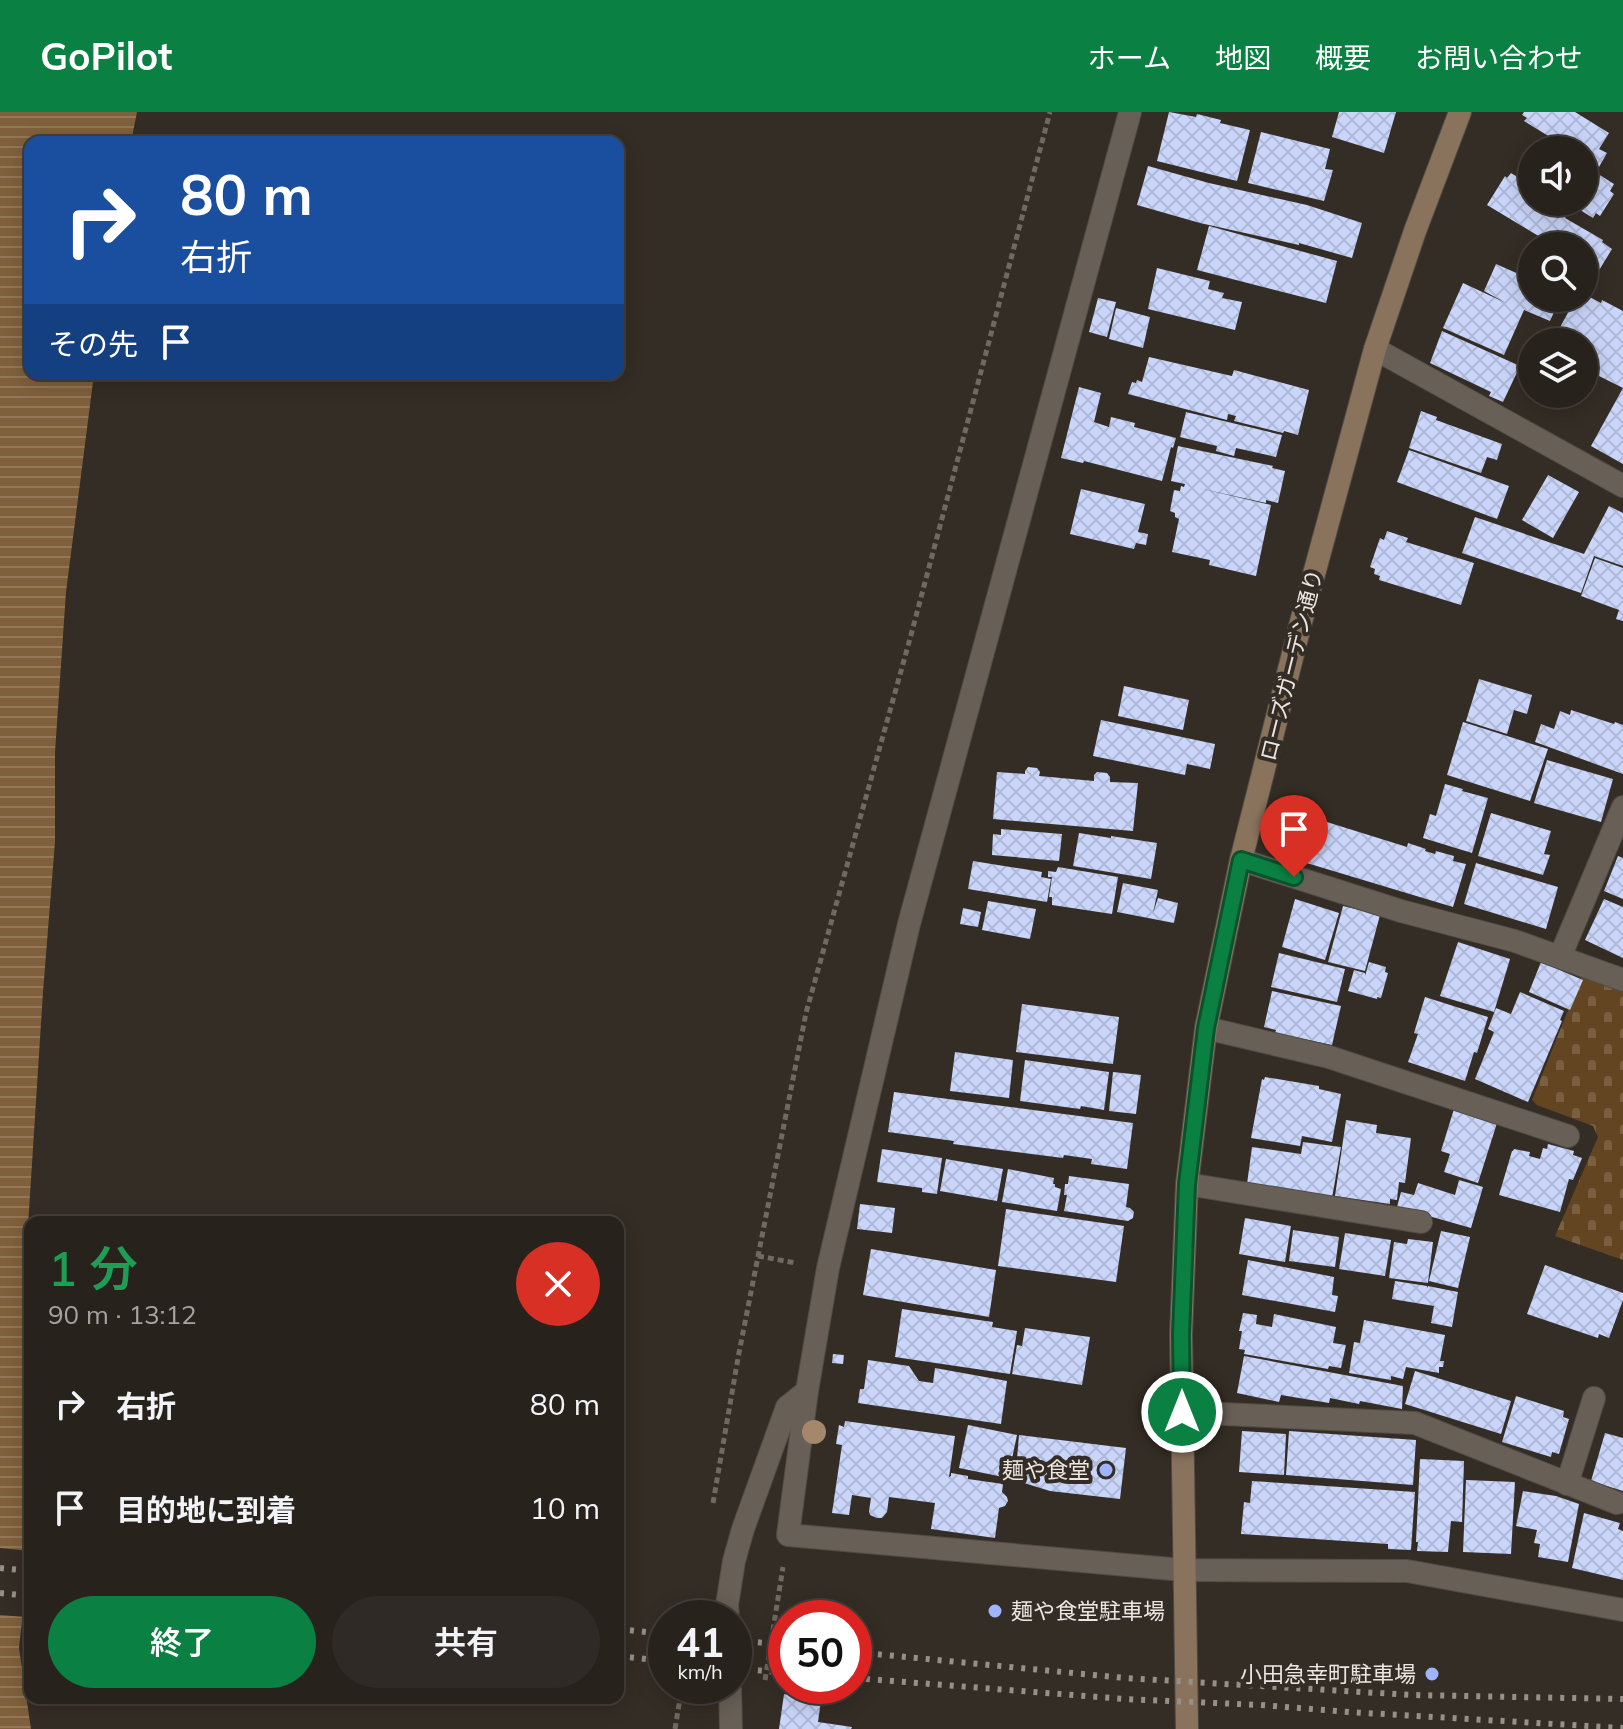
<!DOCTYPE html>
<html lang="ja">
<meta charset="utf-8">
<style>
:root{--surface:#27221c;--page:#2f2a25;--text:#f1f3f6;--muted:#a4a4a3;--line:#433f3b;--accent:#0b8043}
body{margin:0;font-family:Mulish,"Noto Sans JP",sans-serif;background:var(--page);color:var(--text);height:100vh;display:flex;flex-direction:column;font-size:30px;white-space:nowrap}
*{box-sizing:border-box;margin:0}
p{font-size:26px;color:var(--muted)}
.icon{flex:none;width:44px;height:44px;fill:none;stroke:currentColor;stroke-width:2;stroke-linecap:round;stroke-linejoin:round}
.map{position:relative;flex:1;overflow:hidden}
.sheet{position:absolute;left:24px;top:1104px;width:600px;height:488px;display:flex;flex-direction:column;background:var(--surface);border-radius:16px;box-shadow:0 4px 20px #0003,0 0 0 2px var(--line)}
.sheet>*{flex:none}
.top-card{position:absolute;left:24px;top:24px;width:600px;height:244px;border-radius:16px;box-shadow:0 4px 20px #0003,0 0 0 2px var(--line);background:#1a4fa0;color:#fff;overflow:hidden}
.controls{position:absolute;left:1518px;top:24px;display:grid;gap:16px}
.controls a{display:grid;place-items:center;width:80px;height:80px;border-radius:50%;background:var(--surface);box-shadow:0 4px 20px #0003,0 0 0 2px var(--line);font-size:40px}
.speed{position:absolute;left:648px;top:1488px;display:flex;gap:16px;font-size:40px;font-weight:700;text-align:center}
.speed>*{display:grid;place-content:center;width:104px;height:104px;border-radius:50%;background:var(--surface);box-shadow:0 4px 20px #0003,0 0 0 2px var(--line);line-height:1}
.speed small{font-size:20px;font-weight:400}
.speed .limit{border:12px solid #d22;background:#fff;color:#111}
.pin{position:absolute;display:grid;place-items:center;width:68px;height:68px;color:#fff;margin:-82px -34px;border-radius:50% 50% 50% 0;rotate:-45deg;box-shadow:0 0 8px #0007}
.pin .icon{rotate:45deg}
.me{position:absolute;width:88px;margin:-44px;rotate:0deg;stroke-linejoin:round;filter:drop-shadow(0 0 6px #0008)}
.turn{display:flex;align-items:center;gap:28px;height:168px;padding:0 24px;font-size:36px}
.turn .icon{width:104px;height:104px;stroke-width:2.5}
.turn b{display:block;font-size:56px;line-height:68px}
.then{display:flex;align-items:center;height:76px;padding:0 24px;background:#0003;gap:16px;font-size:30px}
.round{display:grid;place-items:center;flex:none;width:84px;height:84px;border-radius:42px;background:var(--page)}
.headline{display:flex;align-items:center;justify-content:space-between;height:136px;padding:0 24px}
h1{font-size:48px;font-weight:600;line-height:60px;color:#1e9e55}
.button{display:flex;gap:16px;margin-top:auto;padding:16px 24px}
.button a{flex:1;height:92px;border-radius:48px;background:var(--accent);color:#fff;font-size:32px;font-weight:600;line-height:92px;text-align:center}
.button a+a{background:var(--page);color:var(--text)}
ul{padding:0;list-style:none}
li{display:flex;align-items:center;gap:24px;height:104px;padding:0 24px}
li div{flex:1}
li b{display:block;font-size:30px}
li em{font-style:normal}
header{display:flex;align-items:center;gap:48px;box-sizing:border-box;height:112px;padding:0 40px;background:var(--accent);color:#fff}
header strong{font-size:38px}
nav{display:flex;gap:44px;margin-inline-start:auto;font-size:28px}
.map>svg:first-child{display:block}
</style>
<header>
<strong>GoPilot</strong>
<nav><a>ホーム</a><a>地図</a><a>概要</a><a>お問い合わせ</a></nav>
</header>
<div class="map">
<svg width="1623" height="1617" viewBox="0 0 1623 1617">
<defs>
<pattern id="cemetery-stones" width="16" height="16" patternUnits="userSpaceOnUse" patternTransform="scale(2)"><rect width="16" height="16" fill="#644521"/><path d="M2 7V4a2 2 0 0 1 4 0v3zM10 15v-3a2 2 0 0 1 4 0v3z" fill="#7a6041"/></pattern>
<pattern id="water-rules" width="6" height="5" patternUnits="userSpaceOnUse" patternTransform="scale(2)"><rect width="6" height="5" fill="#80603c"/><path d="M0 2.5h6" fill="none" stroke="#927758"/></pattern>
<pattern id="building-cross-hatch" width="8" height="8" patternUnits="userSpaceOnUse" patternTransform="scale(2)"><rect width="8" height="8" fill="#c9d5fa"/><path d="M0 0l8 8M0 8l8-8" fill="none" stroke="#afb8d6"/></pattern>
</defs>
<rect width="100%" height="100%" fill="#342d25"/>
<polygon fill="url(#cemetery-stones)" points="1583,861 1623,873 1623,1148 1555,1124 1598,1025 1593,1014 1537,993 1532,988"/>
<polygon fill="url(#water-rules)" points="0,0 137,0 131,30 30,30 30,262 94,262 66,480 55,640 55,730 43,880 25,1161 30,1437 19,1536 31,1617 0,1617"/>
<polygon fill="#342d25" points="0,1436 30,1439 30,1475 27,1505 0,1503"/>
<g fill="url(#building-cross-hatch)">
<polygon points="1169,0 1196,5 1197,2 1221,8 1220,11 1250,18 1237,69 1157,49"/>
<polygon points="1339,0 1396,0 1384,41 1332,25"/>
<polygon points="1524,0 1575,0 1609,21 1599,37 1607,41 1599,55 1584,46 1584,38 1571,38 1524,9 1527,6 1522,3"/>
<polygon points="1261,20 1330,37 1325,57 1333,58 1324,89 1248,71"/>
<polygon points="1584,53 1614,72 1610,79 1614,82 1600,104 1596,101 1593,106 1567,90 1584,90"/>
<polygon points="1148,54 1209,71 1307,93 1362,111 1352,146 1299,131 1299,133 1200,111 1137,93"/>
<polygon points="1511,61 1532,74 1532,90 1559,90 1565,94 1562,100 1567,102 1565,106 1603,128 1602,130 1612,137 1598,160 1584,151 1584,134 1555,134 1487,93 1505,64 1507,66"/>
<polygon points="1209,114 1337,149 1326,191 1197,158"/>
<polygon points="1496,152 1532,168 1532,186 1565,186 1558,200 1555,198 1550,209 1524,198 1504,243 1443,216 1463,171 1506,191 1484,179"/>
<polygon points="1157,156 1210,169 1208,177 1224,181 1222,186 1242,190 1235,218 1148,197"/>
<polygon points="1584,182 1601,191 1602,188 1623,199 1623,352 1591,334 1623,276 1599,264 1596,270 1584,263 1584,230 1552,230 1576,186 1584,186"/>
<polygon points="1098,186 1116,190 1107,225 1089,220"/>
<polygon points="1116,196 1150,205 1143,236 1109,227"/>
<polygon points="1442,219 1520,254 1503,290 1489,284 1491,280 1430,251"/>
<polygon points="1149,245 1232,264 1234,258 1309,278 1298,323 1284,319 1283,321 1234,309 1236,304 1228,302 1227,308 1128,282 1132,270 1136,271 1137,268 1142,270"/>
<polygon points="1079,275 1101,281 1094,310 1109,315 1111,305 1135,311 1134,315 1176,326 1173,336 1171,335 1162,369 1084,349 1083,351 1061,346"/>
<polygon points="1421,299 1437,305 1436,308 1502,332 1497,348 1487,345 1481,361 1409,336"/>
<polygon points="1186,300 1282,323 1276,345 1236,336 1234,344 1216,339 1217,334 1180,325"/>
<polygon points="1178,334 1273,354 1272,356 1285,359 1278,391 1266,388 1266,391 1198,376 1271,393 1256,464 1209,453 1210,448 1172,440 1179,407 1175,405 1175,401 1170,399 1174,378 1180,379 1181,374 1184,375 1185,372 1171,369"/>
<polygon points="1409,338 1509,374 1497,407 1397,370"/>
<polygon points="1548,363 1579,380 1553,426 1522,408"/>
<polygon points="1081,377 1145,392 1138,420 1148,422 1146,433 1136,431 1134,437 1070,422"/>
<polygon points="1609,394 1623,401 1623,454 1594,444 1581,481 1462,441 1475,405 1584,442"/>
<polygon points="1387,419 1408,426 1406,430 1474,451 1461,493 1379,468 1380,464 1374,462 1375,457 1370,455 1380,426 1384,428"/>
<polygon points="1595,446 1623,456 1623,509 1616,507 1619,498 1581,484"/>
<polygon points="1479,567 1532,583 1527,602 1514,598 1507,622 1466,609"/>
<polygon points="1124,574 1189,588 1183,618 1118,604"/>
<polygon points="1571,598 1614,612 1615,610 1623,613 1623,662 1535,630 1541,612 1554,617 1560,599 1570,603"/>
<polygon points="1101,608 1215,632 1210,657 1187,652 1185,663 1093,644"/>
<polygon points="1463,610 1548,637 1530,689 1447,663"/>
<polygon points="1547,648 1613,667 1601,710 1534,691"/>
<polygon points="1028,655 1037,656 1040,660 1039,664 1094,669 1094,663 1097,660 1107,661 1110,665 1110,670 1138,671 1133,719 993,707 997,660 1025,662 1025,659"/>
<polygon points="1445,672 1463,677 1462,679 1488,686 1472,741 1423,726 1430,702 1436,704"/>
<polygon points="1491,701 1551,719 1544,742 1550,743 1543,763 1478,744"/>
<polygon points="1314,706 1407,735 1408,731 1426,737 1425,739 1435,742 1436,739 1454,744 1453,749 1466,752 1453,795 1300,749"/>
<polygon points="1001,717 1062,722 1059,749 992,743 993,722 1001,723"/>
<polygon points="1079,721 1111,726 1111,724 1157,731 1151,767 1073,754"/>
<polygon points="1618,744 1623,746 1623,787 1604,779"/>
<polygon points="973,749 1042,760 1041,765 1051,767 1047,790 968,777"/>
<polygon points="1476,751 1558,775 1546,817 1464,792"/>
<polygon points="1058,755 1118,765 1112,802 1052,793 1052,785 1049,785 1052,765 1048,765 1048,759 1056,760"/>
<polygon points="1123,771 1158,778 1153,801 1158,786 1178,791 1174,811 1117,800"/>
<polygon points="1295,787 1339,801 1325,848 1282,835"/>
<polygon points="1604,787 1623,795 1623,846 1585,828"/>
<polygon points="988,789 1036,797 1030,827 982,818"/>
<polygon points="1343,794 1380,803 1365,859 1328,850"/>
<polygon points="963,796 981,800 978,815 960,812"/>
<polygon points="1458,830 1510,847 1494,900 1440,884"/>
<polygon points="1279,841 1345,857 1337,890 1271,875"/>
<polygon points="1369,850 1386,855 1385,860 1388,861 1381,886 1377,885 1377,887 1348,879 1354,858 1365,861 1365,864"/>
<polygon points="1541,850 1583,868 1570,898 1529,880"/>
<polygon points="1272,879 1341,894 1332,933 1275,921 1276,918 1264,915"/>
<polygon points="1520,880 1564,899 1560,908 1562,909 1528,990 1475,967 1494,920 1488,917 1496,896 1511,902"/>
<polygon points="1425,885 1488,905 1477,941 1474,940 1465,969 1408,950 1418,922 1414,921"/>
<polygon points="1022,892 1119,905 1113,952 1016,940"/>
<polygon points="955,940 1013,948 1009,986 950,979"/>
<polygon points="1025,948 1109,960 1104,998 1081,994 1080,997 1020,989"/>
<polygon points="1113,960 1141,963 1136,1002 1109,999"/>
<polygon points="1265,965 1319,974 1319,977 1341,982 1332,1030 1302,1024 1300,1034 1251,1026 1262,967 1264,968"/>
<polygon points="894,980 1133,1011 1127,1057 1091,1052 1092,1047 1064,1043 1063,1046 953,1032 954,1029 888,1020"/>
<polygon points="1454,997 1497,1011 1478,1071 1444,1060 1450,1042 1441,1039"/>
<polygon points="1346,1008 1377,1013 1376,1021 1411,1026 1405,1071 1399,1070 1397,1088 1390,1087 1390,1092 1335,1084"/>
<polygon points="1303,1030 1341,1035 1332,1086 1247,1072 1252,1035 1301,1042"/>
<polygon points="1548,1032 1574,1039 1573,1043 1582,1046 1573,1068 1569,1067 1560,1100 1499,1083 1512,1039 1513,1039 1514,1037 1530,1040 1529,1044 1540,1047 1543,1036 1547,1037"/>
<polygon points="882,1037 942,1046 937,1082 922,1080 922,1076 877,1070"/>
<polygon points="946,1047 1003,1057 997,1089 940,1079"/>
<polygon points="1008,1057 1054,1066 1053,1072 1055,1072 1055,1075 1061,1077 1057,1099 1002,1090"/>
<polygon points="1069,1064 1129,1072 1126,1095 1130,1096 1134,1100 1133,1106 1128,1109 1064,1099 1067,1083 1064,1083 1065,1072 1068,1072"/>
<polygon points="1459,1068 1483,1075 1471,1116 1397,1095 1401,1080 1414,1083 1418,1071 1455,1083"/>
<polygon points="860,1092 895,1096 892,1121 857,1117"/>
<polygon points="1006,1097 1124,1114 1116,1170 998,1154"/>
<polygon points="1245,1106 1291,1114 1285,1150 1239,1142"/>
<polygon points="1293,1118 1339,1125 1335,1155 1289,1149"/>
<polygon points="1441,1119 1470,1125 1458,1176 1429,1169"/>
<polygon points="1345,1121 1391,1128 1385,1164 1339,1157"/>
<polygon points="1408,1127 1433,1130 1428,1171 1389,1166 1394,1130 1407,1132"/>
<polygon points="871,1137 996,1158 989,1205 863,1183"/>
<polygon points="1248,1148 1334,1165 1332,1183 1338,1184 1335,1200 1242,1183"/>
<polygon points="1545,1153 1623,1181 1623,1188 1609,1226 1599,1222 1598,1226 1527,1202"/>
<polygon points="1395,1169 1427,1174 1427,1176 1428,1174 1458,1180 1452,1215 1431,1211 1434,1194 1392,1187"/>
<polygon points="902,1197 993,1210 992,1215 1017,1219 1010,1262 895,1245"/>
<polygon points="1243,1201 1257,1203 1256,1212 1272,1215 1274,1202 1336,1215 1333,1231 1346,1233 1341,1256 1329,1254 1328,1257 1244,1242 1245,1238 1239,1237 1242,1219 1239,1219"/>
<polygon points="1364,1208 1445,1223 1440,1249 1444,1249 1443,1255 1439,1255 1439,1261 1406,1255 1403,1267 1391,1264 1391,1268 1349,1261 1354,1230 1360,1231"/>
<polygon points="1025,1216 1090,1225 1082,1273 1012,1262 1017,1233 1022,1234"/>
<polygon points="833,1242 844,1243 843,1252 832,1251"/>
<polygon points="1244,1244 1403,1274 1402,1297 1360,1289 1359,1292 1330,1286 1329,1291 1281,1283 1279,1290 1237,1281"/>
<polygon points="868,1248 909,1254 919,1269 933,1271 935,1256 1007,1269 1001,1312 858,1291 860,1277 864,1277"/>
<polygon points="1415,1259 1511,1289 1501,1322 1405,1292"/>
<polygon points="1516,1284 1564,1299 1563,1305 1569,1307 1559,1342 1552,1340 1551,1345 1502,1330"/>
<polygon points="845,1309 955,1324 949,1365 951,1364 951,1361 968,1364 968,1367 1003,1372 1002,1380 1007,1385 1008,1389 1005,1394 999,1396 995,1426 931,1417 935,1391 889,1385 887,1400 882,1406 877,1406 870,1403 869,1399 871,1386 852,1383 849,1403 832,1401 842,1333 836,1332 839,1313 844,1315"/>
<polygon points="968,1313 1017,1323 1008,1366 959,1356"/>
<polygon points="1242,1319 1286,1322 1284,1363 1239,1360"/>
<polygon points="1289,1319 1416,1328 1413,1373 1286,1363"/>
<polygon points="1605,1321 1623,1326 1623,1379 1591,1369"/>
<polygon points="1019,1323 1126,1336 1120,1387 1050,1379 1014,1368 1014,1365 1011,1365 1014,1347 1017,1347"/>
<polygon points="1420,1347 1464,1349 1462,1410 1451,1409 1448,1440 1417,1439 1418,1430 1416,1430"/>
<polygon points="1466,1368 1515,1370 1511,1442 1463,1440"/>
<polygon points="1252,1369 1415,1380 1411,1438 1388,1437 1388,1432 1241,1422 1244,1390 1250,1391"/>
<polygon points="1523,1379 1556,1384 1579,1392 1568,1450 1538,1445 1540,1432 1534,1431 1537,1418 1516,1414"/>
<polygon points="1584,1401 1620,1411 1618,1417 1623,1419 1623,1468 1572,1456"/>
<polygon points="784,1582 821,1588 818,1610 852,1615 851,1617 779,1617"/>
</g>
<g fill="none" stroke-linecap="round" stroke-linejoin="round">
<defs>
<g id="minor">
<polyline points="1130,0 909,812 828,1156 807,1279 788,1423 1183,1458 1407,1459 1623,1498"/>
<polyline points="1375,237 1623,374"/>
<polyline points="1241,748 1401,799 1515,829 1623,868"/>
<polyline points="1560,845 1623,695"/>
<polyline points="1206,916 1329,945 1568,1024"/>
<polyline points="1187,1072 1421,1110"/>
<polyline points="1182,1300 1415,1311 1617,1391"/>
<polyline points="1567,1372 1594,1286"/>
<polyline points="728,1506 727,1493 734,1449 743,1417 787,1295 807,1279"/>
<polyline points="730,1574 731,1617"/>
</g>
<polyline id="secondary" points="1187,1617 1181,1222 1187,1072 1206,916 1241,748 1301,510 1375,237 1415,119 1460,0"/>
</defs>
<use href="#minor" stroke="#514b45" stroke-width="24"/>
<use href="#secondary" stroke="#514b45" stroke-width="24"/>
<g stroke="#706962" stroke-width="5" stroke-dasharray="6 4" stroke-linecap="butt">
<polyline points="758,1144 796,1151"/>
<polyline points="713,1391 738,1246 806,901 911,523 1050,0"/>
<polyline points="765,1568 783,1455"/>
<polyline points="675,1617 682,1574"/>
</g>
<use href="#minor" stroke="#685f57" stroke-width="22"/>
<use href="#secondary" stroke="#8a735d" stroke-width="22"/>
<g stroke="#96908a" stroke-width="6" stroke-dasharray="4 8" stroke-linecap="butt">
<polyline points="0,1456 30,1459"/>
<polyline points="0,1481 30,1484"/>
<polyline points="618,1517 666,1522"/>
<polyline points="734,1528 786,1533"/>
<polyline points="854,1540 1125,1566 1412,1583 1623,1587"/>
<polyline points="618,1544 666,1549"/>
<polyline points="734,1556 786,1561"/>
<polyline points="854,1566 1124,1587 1261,1593 1349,1600 1623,1616"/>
</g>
</g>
<circle fill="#a3886b" cx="814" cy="1320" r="12"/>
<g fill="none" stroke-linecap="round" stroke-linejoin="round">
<defs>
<polyline id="route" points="1182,1300 1181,1222 1187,1072 1206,916 1241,748 1294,765"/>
</defs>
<use href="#route" stroke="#07532c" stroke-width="20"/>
<use href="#route" stroke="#0b8043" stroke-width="14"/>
</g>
<g fill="#9eb4fd" stroke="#342d25" stroke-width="3">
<circle cx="1106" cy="1358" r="8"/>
<circle cx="995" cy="1499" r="8"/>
<circle cx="1432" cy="1562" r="8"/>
</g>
<g text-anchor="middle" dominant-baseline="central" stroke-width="8" stroke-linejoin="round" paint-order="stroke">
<g font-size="22" fill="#ebe6e2" stroke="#342d25">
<text transform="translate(1291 553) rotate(-76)">ローズガーデン通り</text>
</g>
<g font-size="22" fill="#ebe6e2" stroke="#342d25" text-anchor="end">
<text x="1090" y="1358">麺や食堂</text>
<text x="1011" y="1499" text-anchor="start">麺や食堂駐車場</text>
<text x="1416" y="1562">小田急幸町駐車場</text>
</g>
</g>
</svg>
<div class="controls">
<a><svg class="icon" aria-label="sound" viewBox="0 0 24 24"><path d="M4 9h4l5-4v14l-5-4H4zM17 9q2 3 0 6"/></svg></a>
<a><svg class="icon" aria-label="search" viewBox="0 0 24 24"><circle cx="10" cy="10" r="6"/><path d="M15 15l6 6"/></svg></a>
<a><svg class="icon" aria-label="layers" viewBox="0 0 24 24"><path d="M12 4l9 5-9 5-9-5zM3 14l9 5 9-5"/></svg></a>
</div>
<div class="speed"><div>41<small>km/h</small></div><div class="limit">50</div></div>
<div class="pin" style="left:1294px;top:765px;background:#d93025"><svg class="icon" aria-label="arrive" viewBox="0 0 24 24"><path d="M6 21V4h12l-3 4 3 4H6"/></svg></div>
<svg class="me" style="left:1182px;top:1300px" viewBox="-20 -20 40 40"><circle r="17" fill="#0b8043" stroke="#fff" stroke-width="3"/><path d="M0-11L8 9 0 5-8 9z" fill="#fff"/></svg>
<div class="top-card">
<div class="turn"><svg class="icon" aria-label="right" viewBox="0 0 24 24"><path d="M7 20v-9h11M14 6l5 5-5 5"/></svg><div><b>80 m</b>右折</div></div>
<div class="then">その先<svg class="icon" aria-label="arrive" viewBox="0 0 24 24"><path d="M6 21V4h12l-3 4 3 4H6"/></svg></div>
</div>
<section class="sheet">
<div class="headline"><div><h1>1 分</h1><p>90 m · 13:12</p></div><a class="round" style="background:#d93025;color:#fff"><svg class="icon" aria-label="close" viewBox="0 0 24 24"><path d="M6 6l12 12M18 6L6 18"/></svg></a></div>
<ul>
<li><svg class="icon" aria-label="right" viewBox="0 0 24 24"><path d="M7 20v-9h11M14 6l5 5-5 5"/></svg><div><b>右折</b></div><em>80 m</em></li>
<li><svg class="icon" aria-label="arrive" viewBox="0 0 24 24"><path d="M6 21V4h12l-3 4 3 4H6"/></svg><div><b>目的地に到着</b></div><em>10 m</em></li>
</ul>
<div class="button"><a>終了</a><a>共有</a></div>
</section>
</div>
